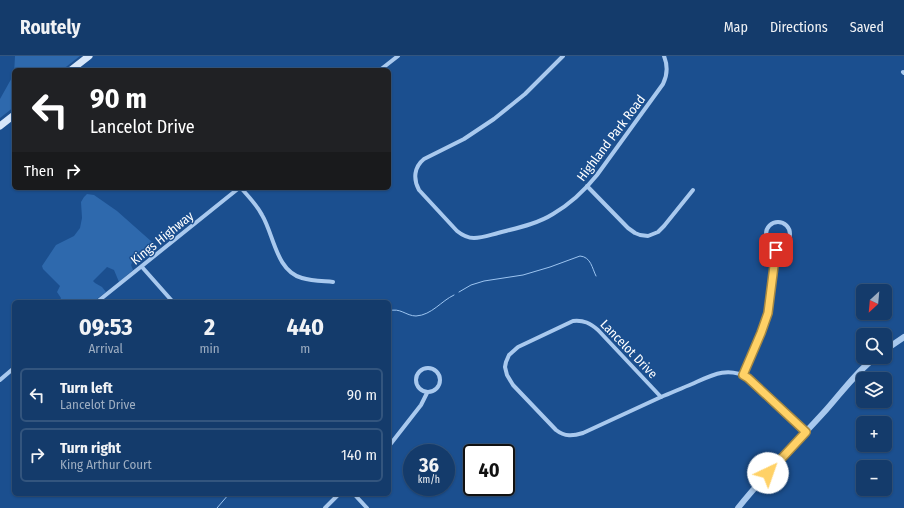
<!DOCTYPE html>
<meta charset="utf-8">
<style>
:root{--surface:#143b6b;--page:#214673;--text:#f1f3f6;--muted:#9dadc1;--line:#33557e}
body{margin:0;font-family:"Fira Sans Condensed",sans-serif;background:var(--page);color:var(--text);height:100vh;display:flex;flex-direction:column;font-size:15px;white-space:nowrap}
*{box-sizing:border-box;margin:0}
p{font-size:13px;color:var(--muted)}
.icon{flex:none;width:22px;height:22px;fill:none;stroke:currentColor;stroke-width:2;stroke-linecap:round;stroke-linejoin:round}
.map{position:relative;flex:1;overflow:hidden}
.panel{position:absolute;left:12px;top:244px;width:379px;height:196px;display:flex;flex-direction:column;background:var(--surface);border-radius:6px;box-shadow:0 1px 3px #0004,0 0 0 1px var(--line)}
.panel>*{flex:none}
.banner{position:absolute;left:12px;top:12px;width:379px;height:122px;border-radius:6px;box-shadow:0 1px 3px #0004,0 0 0 1px var(--line);background:#202124;color:#fff;overflow:hidden}
.needle{width:26px;rotate:206deg}
.buttons{position:absolute;left:856px;top:228px;display:grid;gap:8px}
.buttons a{display:grid;place-items:center;width:36px;height:36px;border-radius:6px;background:var(--surface);box-shadow:0 1px 3px #0004,0 0 0 1px var(--line);font-size:20px}
.speed{position:absolute;left:403px;top:388px;display:flex;gap:8px;font-size:20px;font-weight:700;text-align:center}
.speed>*{display:grid;place-content:center;width:52px;height:52px;border-radius:50%;background:var(--surface);box-shadow:0 1px 3px #0004,0 0 0 1px var(--line);line-height:1}
.speed small{font-size:10px;font-weight:400}
.speed .limit{border:2px solid #111;border-radius:6px;background:#fff;color:#111}
.pin{position:absolute;display:grid;place-items:center;width:34px;height:34px;color:#fff;margin:-17px;border-radius:8px;box-shadow:0 2px 6px #0006}
.me{position:absolute;width:44px;margin:-22px;rotate:42deg;stroke-linejoin:round;filter:drop-shadow(0 0 3px #0008)}
.turn{display:flex;align-items:center;gap:14px;height:84px;padding:0 12px;font-size:18px}
.turn .icon{width:52px;height:52px;stroke-width:2.5}
.turn b{display:block;font-size:28px;line-height:34px}
.then{display:flex;align-items:center;height:38px;padding:0 12px;background:#0003;gap:8px;font-size:15px}
.eta{display:flex;justify-content:space-evenly;align-items:center;height:68px;text-align:center}
.eta b{font-size:24px;font-weight:700;line-height:28px}
ul{padding:0;list-style:none}
li{display:flex;align-items:center;gap:12px;height:54px;margin:0 8px 6px;padding:0 4px;border:2px solid var(--line);border-radius:6px}
li div{flex:1}
li b{display:block;font-size:15px}
li em{font-style:normal}
header{display:flex;align-items:center;gap:24px;box-sizing:border-box;height:56px;padding:0 20px;background:var(--surface);border-bottom:1px solid var(--line)}
header strong{font-size:19px}
nav{display:flex;gap:22px;margin-inline-start:auto;font-size:14px}
.map>svg:first-child{display:block}
</style>
<header>
<strong>Routely</strong>
<nav><a>Map</a><a>Directions</a><a>Saved</a></nav>
</header>
<div class="map">
<svg width="904" height="452" viewBox="0 0 904 452">
<rect width="100%" height="100%" fill="#1b4f8f"/>
<g fill="#2e69ad">
<polygon points="15,0 80,0 62,14 14,14 14,51 0,62 0,43 14,18"/>
<path d="M87 138 94 139 117 155 152 186C143 193 135 199 131 209L133 214 119 226 114 214 107 211 93 225 95 227 102 231 106 236 93 246H59L61 242 57 236 60 230 43 213 42 210 56 189 74 180 80 172 82 162 81 146 84 141Z"/>
</g>
<g fill="none" stroke-linecap="round" stroke-linejoin="round">
<g stroke="#9cc4f0" stroke-width="1">
<path d="M459 236 471 229 484 225 523 219 550 211 580 200C591 201 592 212 596 220"/>
<path d="M389 255C400 251 406 260 416 260 432 259 441 245 454 239"/>
<polyline points="217,452 229,438"/>
</g>
<g stroke="#a9c9ee" stroke-width="4">
<path d="M563 0 525 38 494 63 464 83 424 103C414 111 413 123 419 134L457 175C462 179 468 182 474 182 482 182 490 179 498 177 517 172 537 168 553 158 570 148 585 134 597 119L663 28C668 18 668 10 664 0"/>
<polyline points="380,14 398,0"/>
<polyline points="903,16 904,17"/>
<polyline points="587,130 628,172 635,177 640,179 648,180 658,176 664,170 693,134"/>
<path d="M241 132C248 140 257 149 262 159 274 179 276 215 302 222 312 225 323 225 333 226"/>
<circle cx="778" cy="178" r="12"/>
<polyline points="142,211 173,246"/>
<polyline points="97,246 239,132"/>
<path d="M573 265C584 264 590 267 598 274L661 341 583 377C573 380 565 381 556 374L513 329 507 319 505 311 506 306 509 299 518 291Z"/>
<circle cx="428" cy="324" r="12"/>
<polyline points="743,319 761,277 768,257 777,190"/>
<polyline points="0,324 14,312"/>
<path d="M661 341C671 337 682 332 692 328 712 319 728 310 748 322L806 376"/>
<polyline points="389,390 421,349 427,337"/>
<polyline points="354,438 367,452"/>
<polyline points="325,452 339,438"/>
</g>
<g stroke="#a9c9ee" stroke-width="6">
<polyline points="885,294 904,281"/>
<path d="M738 452C765 418 796 387 826 354 842 336 856 316 876 301"/>
</g>
<g stroke="#d6e6fa" stroke-width="7">
<polyline points="71,14 89,0"/>
<polyline points="0,70 14,59"/>
</g>
</g>
<g fill="none" stroke-linecap="round" stroke-linejoin="round">
<defs>
<polyline id="route" points="768,417 806,376 748,322 743,319 761,277 768,257 776,194"/>
</defs>
<use href="#route" stroke="#a68842" stroke-width="10"/>
<use href="#route" stroke="#ffd166" stroke-width="7"/>
</g>
<g text-anchor="middle" dominant-baseline="central" stroke-width="3" stroke-linejoin="round" paint-order="stroke">
<g font-size="13" fill="#fff" stroke="#1b4f8f">
<text transform="translate(611 82) rotate(-53)">Highland Park Road</text>
<text transform="translate(162 182) rotate(-39)">Kings Highway</text>
<text transform="translate(629 293) rotate(46)">Lancelot Drive</text>
</g>
</g>
</svg>
<div class="buttons">
<a><svg class="needle" viewBox="-14 -14 28 28"><path d="M0-13l5 13h-10z" fill="#e53935"/><path d="M0 13l5-13h-10z" fill="#9dadc1"/></svg></a>
<a><svg class="icon" aria-label="search" viewBox="0 0 24 24"><circle cx="10" cy="10" r="6"/><path d="M15 15l6 6"/></svg></a>
<a><svg class="icon" aria-label="layers" viewBox="0 0 24 24"><path d="M12 4l9 5-9 5-9-5zM3 14l9 5 9-5"/></svg></a>
<a>+</a>
<a>−</a>
</div>
<div class="speed"><div>36<small>km/h</small></div><div class="limit">40</div></div>
<div class="pin" style="left:776px;top:194px;background:#d93025"><svg class="icon" aria-label="arrive" viewBox="0 0 24 24"><path d="M6 21V4h12l-3 4 3 4H6"/></svg></div>
<svg class="me" style="left:768px;top:417px" viewBox="-20 -20 40 40"><circle r="19" fill="#fff"/><path d="M0-13L10 11 0 6-10 11z" fill="#ffd166"/></svg>
<div class="banner">
<div class="turn"><svg class="icon" aria-label="left" viewBox="0 0 24 24"><path d="M17 20v-9H6M10 6l-5 5 5 5"/></svg><div><b>90 m</b>Lancelot Drive</div></div>
<div class="then">Then<svg class="icon" aria-label="right" viewBox="0 0 24 24"><path d="M7 20v-9h11M14 6l5 5-5 5"/></svg></div>
</div>
<section class="panel">
<div class="eta">
<div><b>09:53</b><p>Arrival</p></div>
<div><b>2</b><p>min</p></div>
<div><b>440</b><p>m</p></div>
</div>
<ul>
<li><svg class="icon" aria-label="left" viewBox="0 0 24 24"><path d="M17 20v-9H6M10 6l-5 5 5 5"/></svg><div><b>Turn left</b><p>Lancelot Drive</p></div><em>90 m</em></li>
<li><svg class="icon" aria-label="right" viewBox="0 0 24 24"><path d="M7 20v-9h11M14 6l5 5-5 5"/></svg><div><b>Turn right</b><p>King Arthur Court</p></div><em>140 m</em></li>
</ul>
</section>
</div>
